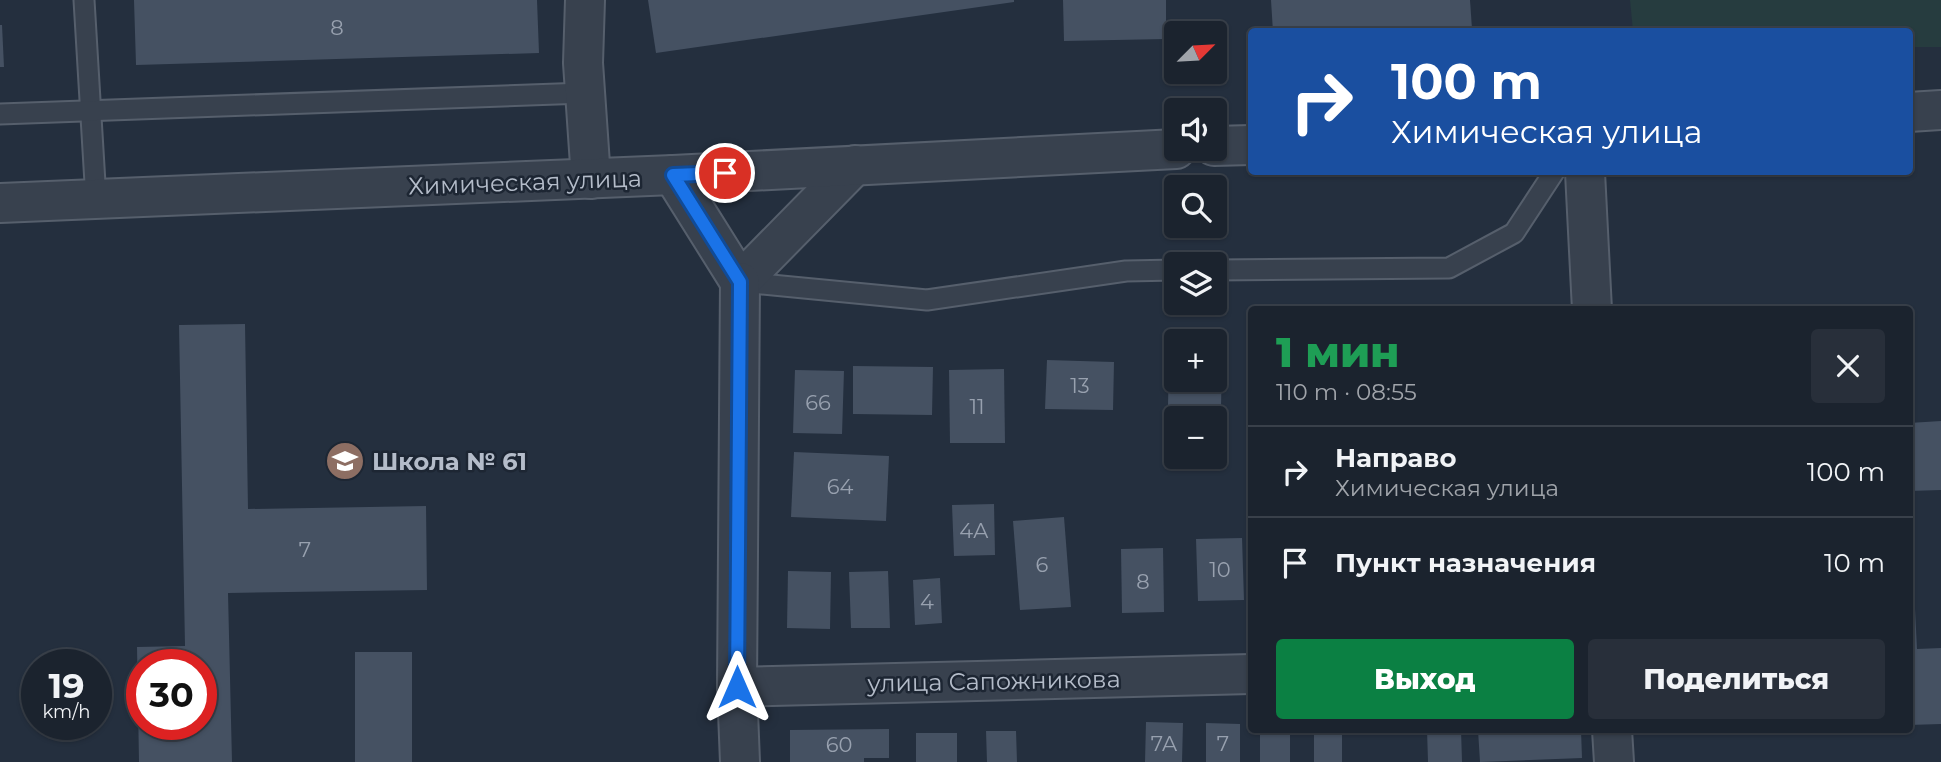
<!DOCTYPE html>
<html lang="ru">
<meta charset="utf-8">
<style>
:root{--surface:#1b232e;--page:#282f3a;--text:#f1f3f6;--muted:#a0a4aa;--line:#39404a;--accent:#0b8043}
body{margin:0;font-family:Montserrat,sans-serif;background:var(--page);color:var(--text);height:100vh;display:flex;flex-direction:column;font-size:26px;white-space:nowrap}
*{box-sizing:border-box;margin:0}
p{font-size:23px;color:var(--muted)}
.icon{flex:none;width:38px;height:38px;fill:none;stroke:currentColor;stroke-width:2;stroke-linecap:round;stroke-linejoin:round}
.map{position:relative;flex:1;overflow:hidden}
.panel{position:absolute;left:1248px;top:306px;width:665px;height:427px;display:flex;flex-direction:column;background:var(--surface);border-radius:7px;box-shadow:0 2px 5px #0004,0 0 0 2px var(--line)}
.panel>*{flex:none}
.hud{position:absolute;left:1248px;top:28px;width:665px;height:147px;border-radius:7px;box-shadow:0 2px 5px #0004,0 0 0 2px var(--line);background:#1a4fa0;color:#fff;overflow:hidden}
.needle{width:46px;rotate:66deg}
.tools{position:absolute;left:1164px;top:21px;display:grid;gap:14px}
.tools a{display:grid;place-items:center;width:63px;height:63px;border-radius:7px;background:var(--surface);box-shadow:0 2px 5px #0004,0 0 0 2px var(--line);font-size:35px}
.speed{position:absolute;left:21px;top:649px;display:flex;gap:14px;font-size:35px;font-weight:700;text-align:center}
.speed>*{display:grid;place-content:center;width:91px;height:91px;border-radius:50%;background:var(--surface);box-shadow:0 2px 5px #0004,0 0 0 2px var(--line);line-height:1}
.speed small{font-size:18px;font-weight:400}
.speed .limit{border:10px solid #d22;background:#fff;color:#111}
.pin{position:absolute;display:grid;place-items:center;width:60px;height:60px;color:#fff;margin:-30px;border:4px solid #fff;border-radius:50%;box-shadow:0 2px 7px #0007}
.me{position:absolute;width:77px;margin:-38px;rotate:0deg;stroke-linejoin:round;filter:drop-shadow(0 0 5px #0008)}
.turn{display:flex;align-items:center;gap:24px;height:147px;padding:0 28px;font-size:32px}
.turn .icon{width:91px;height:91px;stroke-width:2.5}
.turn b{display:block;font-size:49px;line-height:60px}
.round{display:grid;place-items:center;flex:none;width:74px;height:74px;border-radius:7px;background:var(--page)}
.overview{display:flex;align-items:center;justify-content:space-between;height:119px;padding:0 28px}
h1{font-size:42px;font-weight:800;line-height:52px;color:#1e9e55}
.action{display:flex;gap:14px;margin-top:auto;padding:14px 28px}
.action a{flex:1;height:80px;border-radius:7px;background:var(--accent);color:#fff;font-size:28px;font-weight:800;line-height:80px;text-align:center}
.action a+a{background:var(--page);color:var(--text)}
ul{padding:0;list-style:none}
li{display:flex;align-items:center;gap:21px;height:91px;padding:0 28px;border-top:2px solid var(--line)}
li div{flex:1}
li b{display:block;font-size:26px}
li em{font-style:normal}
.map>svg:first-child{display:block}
</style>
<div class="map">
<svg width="1941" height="762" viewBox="0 0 1941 762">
<rect width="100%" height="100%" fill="#242f3e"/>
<polygon fill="#263c3f" points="1630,0 1941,0 1941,47 1909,47 1909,32 1633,31"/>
<g fill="#455162" fill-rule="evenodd">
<polygon points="134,0 537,0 539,53 136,65"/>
<polygon points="648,0 1014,0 1014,2 656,53"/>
<polygon points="1063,0 1166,0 1166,39 1064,41"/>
<polygon points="1271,0 1470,0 1472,29 1400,32 1273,32"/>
<polygon points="0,25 2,25 4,67 0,67"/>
<path d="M245 324 248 509 426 506 427 590 228 593 232 762H139L137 647 185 646 179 325ZM142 665H201V724H142Z"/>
<polygon points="1047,360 1114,362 1113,410 1045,409"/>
<polygon points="1169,364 1176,364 1176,380 1214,380 1214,364 1222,364 1221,406 1168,405"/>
<polygon points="853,366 933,367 932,415 853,414"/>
<polygon points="1004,369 1005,443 950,443 949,370"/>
<polygon points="795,370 844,371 842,434 793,433"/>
<polygon points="1941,421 1941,490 1909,491 1909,423"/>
<polygon points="794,452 889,456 886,521 791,517"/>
<polygon points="994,504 995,555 954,556 952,505"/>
<polygon points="1064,517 1071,607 1020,610 1013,521"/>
<polygon points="1909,528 1911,528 1917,649 1941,648 1941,724 1909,725"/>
<polygon points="1242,538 1244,600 1198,601 1196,539"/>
<polygon points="1163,548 1164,612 1122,613 1121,549"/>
<polygon points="788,571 831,572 830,629 787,628"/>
<polygon points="888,571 890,628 851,628 849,572"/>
<polygon points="940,578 942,623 915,625 913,580"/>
<rect x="355" y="652" width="57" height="110"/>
<polygon points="1146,722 1183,723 1182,762 1145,762"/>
<polygon points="1206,723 1240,724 1240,762 1206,762"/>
<polygon points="889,729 889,758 864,758 864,762 790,762 790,730"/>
<rect x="1260" y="730" width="30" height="32"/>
<rect x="1314" y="730" width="28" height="32"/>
<polygon points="1427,730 1461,730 1462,762 1428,762"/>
<polygon points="1478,730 1581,730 1582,758 1480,762"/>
<polygon points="1692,730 1757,730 1757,732 1692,735"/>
<polygon points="986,731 1016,731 1017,762 987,762"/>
<rect x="916" y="733" width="41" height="29"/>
</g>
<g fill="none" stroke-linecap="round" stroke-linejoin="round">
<defs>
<g id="service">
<polyline points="84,0 96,200"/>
<polyline points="0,114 585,93"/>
<polyline points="1214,270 1449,268 1514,233 1554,172"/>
<polyline points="741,282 927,300 1126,271 1176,270"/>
</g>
<g id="minor">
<polyline points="585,0 583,63 591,179"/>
<polyline points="1585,172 1592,310"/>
<polyline points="673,175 740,282 855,165"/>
<polyline points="740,282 737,687 740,762"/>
<polyline points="737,687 1251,674"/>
<polyline points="1612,730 1614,762"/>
</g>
<g id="tertiary">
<polyline points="1909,112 1941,110"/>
<polyline points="1214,146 1251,145"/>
<polyline points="0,203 673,175 1176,149"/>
</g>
</defs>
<use href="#service" stroke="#565f6c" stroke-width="23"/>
<use href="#minor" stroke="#565f6c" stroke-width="42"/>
<use href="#tertiary" stroke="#565f6c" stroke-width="42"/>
<use href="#service" stroke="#38414e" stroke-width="19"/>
<use href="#minor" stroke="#38414e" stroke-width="38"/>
<use href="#tertiary" stroke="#38414e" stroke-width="38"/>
</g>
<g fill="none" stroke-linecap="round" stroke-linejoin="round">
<defs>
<polyline id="route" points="725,173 673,175 740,282 737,687"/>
</defs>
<use href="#route" stroke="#114b97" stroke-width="18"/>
<use href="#route" stroke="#1a73e8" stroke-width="12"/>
</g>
<defs>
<symbol id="school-disc" viewBox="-11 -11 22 22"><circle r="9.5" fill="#8d6e63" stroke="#1d2633"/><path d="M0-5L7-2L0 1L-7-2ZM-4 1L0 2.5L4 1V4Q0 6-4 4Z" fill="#fff"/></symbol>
</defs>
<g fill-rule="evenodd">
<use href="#school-disc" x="323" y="439" width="44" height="44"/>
</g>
<g text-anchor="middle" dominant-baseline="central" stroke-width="5" stroke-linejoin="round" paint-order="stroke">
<g font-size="21" fill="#98a1af">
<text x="337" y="27">8</text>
<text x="1080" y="385">13</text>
<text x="818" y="402">66</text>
<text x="977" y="406">11</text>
<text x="840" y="486">64</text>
<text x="974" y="530">4А</text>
<text x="305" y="549">7</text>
<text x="1042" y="564">6</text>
<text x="1220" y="569">10</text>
<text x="1143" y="581">8</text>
<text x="927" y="601">4</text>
<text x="1164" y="743">7А</text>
<text x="1223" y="743">7</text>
<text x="839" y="744">60</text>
</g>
<g font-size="24" fill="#b4bcc9" stroke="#1d2633">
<text transform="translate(525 182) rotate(-2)">Химическая улица</text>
<text transform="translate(994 681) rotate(-1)">улица Сапожникова</text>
</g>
<g font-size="24" font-weight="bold" fill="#b4bcc9" stroke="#1d2633" text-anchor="start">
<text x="372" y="461">Школа № 61</text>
</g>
</g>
</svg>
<div class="tools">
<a><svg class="needle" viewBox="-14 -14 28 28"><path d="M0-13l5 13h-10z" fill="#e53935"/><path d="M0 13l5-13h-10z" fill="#a0a4aa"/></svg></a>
<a><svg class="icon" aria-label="sound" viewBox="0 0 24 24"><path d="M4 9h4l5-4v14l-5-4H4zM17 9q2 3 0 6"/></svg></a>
<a><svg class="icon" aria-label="search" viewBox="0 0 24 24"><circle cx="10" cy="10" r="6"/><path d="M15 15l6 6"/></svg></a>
<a><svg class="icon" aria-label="layers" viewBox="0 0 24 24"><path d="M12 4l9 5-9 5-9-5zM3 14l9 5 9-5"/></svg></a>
<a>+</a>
<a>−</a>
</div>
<div class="speed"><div>19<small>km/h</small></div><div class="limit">30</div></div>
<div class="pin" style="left:725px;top:173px;background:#d93025"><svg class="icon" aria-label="arrive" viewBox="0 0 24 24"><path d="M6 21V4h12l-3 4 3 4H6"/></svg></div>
<svg class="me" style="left:737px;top:687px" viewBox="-20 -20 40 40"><path d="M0-17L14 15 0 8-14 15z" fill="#1a73e8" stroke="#fff" stroke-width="4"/></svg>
<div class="hud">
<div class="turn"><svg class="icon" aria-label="right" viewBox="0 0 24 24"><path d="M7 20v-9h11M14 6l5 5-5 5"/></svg><div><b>100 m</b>Химическая улица</div></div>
</div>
<section class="panel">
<div class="overview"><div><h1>1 мин</h1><p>110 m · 08:55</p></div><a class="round"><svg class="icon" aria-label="close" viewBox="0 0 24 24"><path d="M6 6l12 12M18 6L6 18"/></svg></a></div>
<ul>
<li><svg class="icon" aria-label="right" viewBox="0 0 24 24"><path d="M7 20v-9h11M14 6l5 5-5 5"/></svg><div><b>Направо</b><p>Химическая улица</p></div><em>100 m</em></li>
<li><svg class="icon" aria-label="arrive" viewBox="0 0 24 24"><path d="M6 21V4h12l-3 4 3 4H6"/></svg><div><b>Пункт назначения</b></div><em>10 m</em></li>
</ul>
<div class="action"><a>Выход</a><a>Поделиться</a></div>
</section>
</div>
